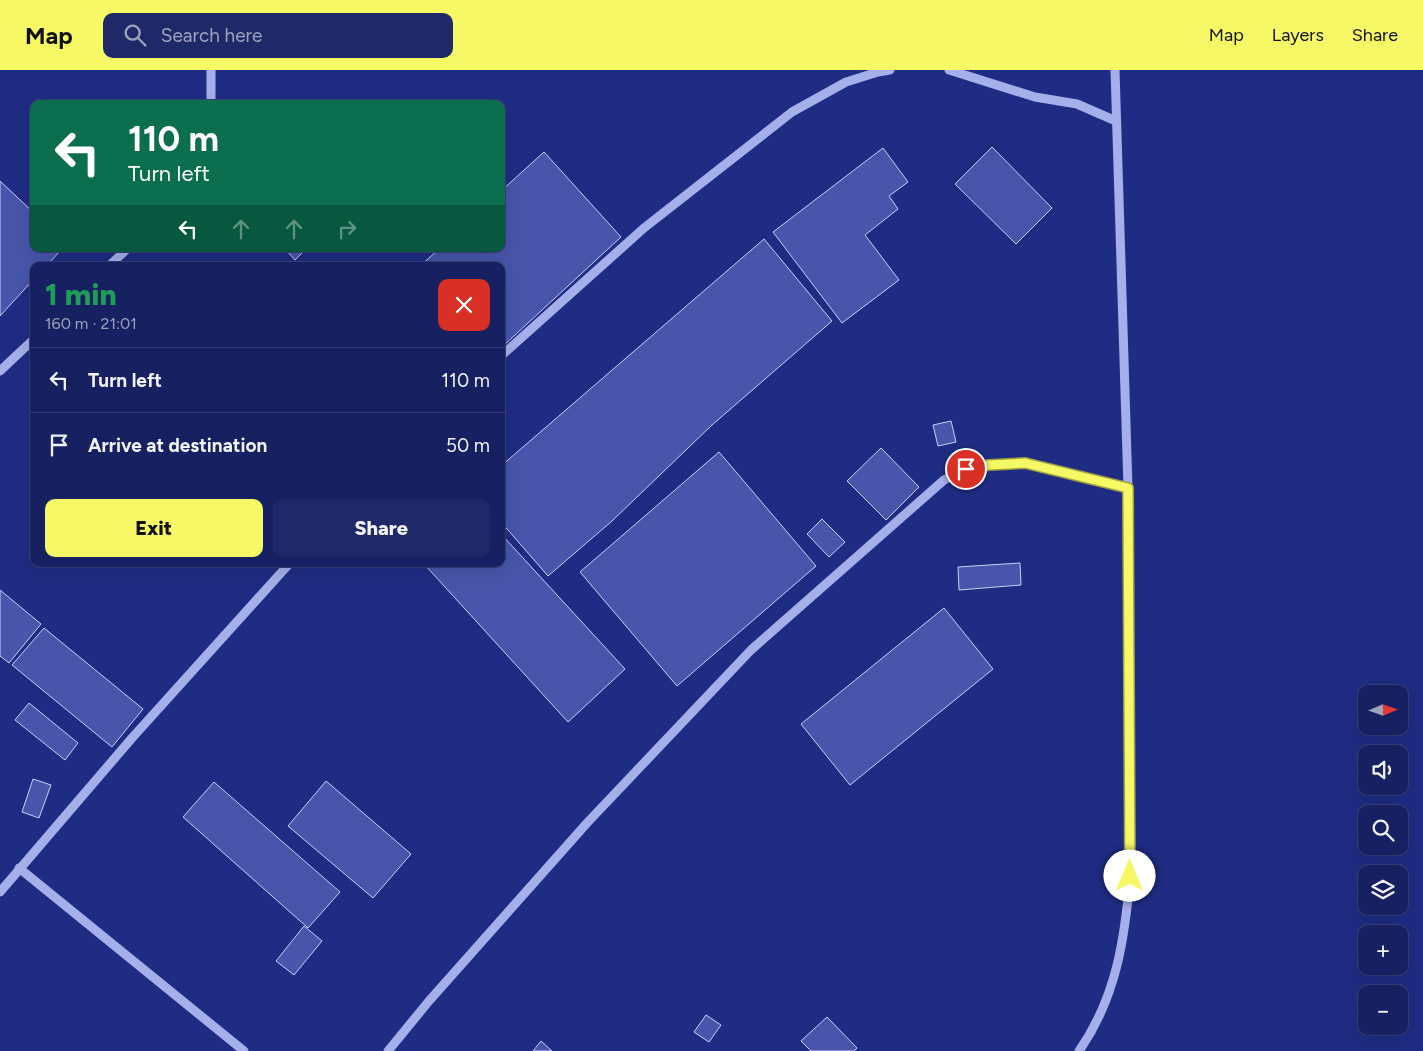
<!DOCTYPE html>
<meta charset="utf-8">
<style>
:root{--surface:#172162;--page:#202968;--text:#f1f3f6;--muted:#9ea3be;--line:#363e77;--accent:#f6f865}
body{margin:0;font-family:Figtree,sans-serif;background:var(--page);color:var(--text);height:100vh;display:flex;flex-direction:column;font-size:19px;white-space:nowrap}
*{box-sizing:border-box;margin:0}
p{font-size:16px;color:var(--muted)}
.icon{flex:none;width:28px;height:28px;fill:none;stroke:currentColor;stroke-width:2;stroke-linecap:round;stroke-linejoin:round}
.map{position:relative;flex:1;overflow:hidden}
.drawer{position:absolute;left:30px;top:192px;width:475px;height:305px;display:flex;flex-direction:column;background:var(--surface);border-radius:10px;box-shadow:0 5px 20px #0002,0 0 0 1px var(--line)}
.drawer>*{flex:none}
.guide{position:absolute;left:30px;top:30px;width:475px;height:152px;border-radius:10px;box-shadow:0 5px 20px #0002,0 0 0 1px var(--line);background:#0b6e4f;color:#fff;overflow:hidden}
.needle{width:32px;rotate:88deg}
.tools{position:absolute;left:1358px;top:615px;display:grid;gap:10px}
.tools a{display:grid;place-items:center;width:50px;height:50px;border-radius:10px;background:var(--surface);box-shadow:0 5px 20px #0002,0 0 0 1px var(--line);font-size:25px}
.pin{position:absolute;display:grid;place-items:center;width:42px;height:42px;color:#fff;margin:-21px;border:2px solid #fff;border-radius:50%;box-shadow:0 1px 5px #0007}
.me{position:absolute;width:55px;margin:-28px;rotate:0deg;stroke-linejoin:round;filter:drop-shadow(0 0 4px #0008)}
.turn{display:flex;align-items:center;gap:18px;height:105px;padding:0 15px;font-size:22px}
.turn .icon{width:65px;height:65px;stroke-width:2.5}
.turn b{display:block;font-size:35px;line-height:42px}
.lanes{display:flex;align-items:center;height:48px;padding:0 15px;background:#0003;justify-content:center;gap:25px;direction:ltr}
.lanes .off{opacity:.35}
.round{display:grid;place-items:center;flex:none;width:52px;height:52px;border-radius:10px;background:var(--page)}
.summary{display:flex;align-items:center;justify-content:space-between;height:85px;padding:0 15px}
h1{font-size:30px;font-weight:800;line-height:38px;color:#1e9e55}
.action{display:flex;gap:10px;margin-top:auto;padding:10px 15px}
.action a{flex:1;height:58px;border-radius:10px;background:var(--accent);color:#111;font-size:20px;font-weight:800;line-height:58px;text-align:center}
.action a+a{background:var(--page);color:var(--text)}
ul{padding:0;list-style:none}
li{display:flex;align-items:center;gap:15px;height:65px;padding:0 15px;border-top:1px solid var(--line)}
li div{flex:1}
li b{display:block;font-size:19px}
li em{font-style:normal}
header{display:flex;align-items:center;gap:30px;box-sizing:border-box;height:70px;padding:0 25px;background:var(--accent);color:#111}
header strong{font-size:24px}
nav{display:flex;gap:28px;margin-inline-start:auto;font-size:18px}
.search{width:350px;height:45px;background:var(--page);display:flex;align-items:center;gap:12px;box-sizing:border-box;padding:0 18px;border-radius:10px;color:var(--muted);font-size:19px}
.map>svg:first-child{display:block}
</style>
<header>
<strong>Map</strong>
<div class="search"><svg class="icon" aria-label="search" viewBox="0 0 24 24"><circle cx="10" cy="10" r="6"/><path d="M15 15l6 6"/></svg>Search here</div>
<nav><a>Map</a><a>Layers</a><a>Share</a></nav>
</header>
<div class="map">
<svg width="1423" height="981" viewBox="0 0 1423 981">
<rect width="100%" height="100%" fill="#1f2c83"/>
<g fill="#4756ab" stroke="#c9d0f7">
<polygon points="992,77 1052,138 1016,174 955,114"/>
<polygon points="883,78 908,112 889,126 898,139 865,165 899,210 842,253 773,162"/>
<polygon points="544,82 621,167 501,278 501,196 420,196 439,179 501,179 501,121"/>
<polygon points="0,111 34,143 34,179 62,179 46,196 34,196 34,209 0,246"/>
<polygon points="764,169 832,251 712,355 612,451 548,506 501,452 501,396"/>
<polygon points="285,179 306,179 295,190"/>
<polygon points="951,351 956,372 938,376 933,355"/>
<polygon points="881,378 919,417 886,450 847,411"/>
<polygon points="719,382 816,496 677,616 580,502"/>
<polygon points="822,449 845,472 829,487 807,464"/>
<polygon points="501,464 625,599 568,652 424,494 501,494"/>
<polygon points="1020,493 1021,515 959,520 958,497"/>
<polygon points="0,520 41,554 9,593 0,586"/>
<polygon points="944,538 993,599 850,715 801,654"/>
<polygon points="44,558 143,639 112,677 12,595"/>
<polygon points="29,633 78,673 65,690 15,650"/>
<polygon points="33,709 51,715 39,748 22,742"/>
<polygon points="326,711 411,784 373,828 288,756"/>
<polygon points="214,712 340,822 308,858 183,747"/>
<polygon points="304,856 322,871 294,905 276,891"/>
<polygon points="706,945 721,955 709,972 694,962"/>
<polygon points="827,947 857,978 854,981 811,981 801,971"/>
<polygon points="541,971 552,981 533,981"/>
</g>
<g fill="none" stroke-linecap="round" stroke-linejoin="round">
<g stroke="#a5afe9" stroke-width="9">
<polyline points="211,0 211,34"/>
<polyline points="949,0 1035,27 1077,34 1116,51"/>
<polyline points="109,196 127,179"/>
<polyline points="501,286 644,158 792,42 846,12 878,2 890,0"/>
<polyline points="0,301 34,269"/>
<polyline points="19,798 244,981"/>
<polyline points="0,822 132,668 289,494"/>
<polyline points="388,981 429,931 587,753 751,580 944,410 965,399 989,395 1025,393 1128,418"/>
<path d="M1079 981C1116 928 1125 869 1130 806L1128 418 1115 0"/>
</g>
</g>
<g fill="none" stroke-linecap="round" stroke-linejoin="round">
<defs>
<polyline id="route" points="966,399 989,395 1025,393 1128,418 1130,806"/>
</defs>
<use href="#route" stroke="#a0a142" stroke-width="12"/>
<use href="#route" stroke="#f6f865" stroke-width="9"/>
</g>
</svg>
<div class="tools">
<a><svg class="needle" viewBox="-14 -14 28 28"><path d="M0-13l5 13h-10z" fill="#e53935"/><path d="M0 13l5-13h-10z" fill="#9ea3be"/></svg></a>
<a><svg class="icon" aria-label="sound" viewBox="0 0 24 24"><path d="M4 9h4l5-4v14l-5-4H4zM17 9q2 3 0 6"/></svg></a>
<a><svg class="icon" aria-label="search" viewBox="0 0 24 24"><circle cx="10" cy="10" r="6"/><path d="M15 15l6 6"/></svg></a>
<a><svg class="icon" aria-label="layers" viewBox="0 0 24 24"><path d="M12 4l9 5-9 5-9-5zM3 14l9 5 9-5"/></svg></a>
<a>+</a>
<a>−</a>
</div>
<div class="pin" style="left:966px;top:399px;background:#d93025"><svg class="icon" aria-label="arrive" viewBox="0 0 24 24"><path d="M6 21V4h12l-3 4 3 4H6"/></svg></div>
<svg class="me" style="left:1130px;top:806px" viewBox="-20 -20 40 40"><circle r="19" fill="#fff"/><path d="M0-13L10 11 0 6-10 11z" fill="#f6f865"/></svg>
<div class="guide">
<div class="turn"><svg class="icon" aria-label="left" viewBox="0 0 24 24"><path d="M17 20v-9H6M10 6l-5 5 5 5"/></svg><div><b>110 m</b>Turn left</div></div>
<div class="lanes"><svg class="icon" aria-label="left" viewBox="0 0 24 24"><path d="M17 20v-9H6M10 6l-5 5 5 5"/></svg><svg class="icon off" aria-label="ahead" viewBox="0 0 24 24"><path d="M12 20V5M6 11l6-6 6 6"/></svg><svg class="icon off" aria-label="ahead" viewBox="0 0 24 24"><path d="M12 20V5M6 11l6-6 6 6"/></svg><svg class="icon off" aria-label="right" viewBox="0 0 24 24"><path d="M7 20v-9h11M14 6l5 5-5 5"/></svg></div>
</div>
<section class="drawer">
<div class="summary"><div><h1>1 min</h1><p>160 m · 21:01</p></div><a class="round" style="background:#d93025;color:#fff"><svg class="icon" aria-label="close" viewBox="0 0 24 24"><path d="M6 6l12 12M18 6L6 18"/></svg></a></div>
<ul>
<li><svg class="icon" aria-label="left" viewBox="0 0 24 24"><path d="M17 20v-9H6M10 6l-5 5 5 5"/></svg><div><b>Turn left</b></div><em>110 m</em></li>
<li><svg class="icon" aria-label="arrive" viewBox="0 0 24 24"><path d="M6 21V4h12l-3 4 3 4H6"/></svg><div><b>Arrive at destination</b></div><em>50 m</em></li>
</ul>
<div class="action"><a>Exit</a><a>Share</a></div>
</section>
</div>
